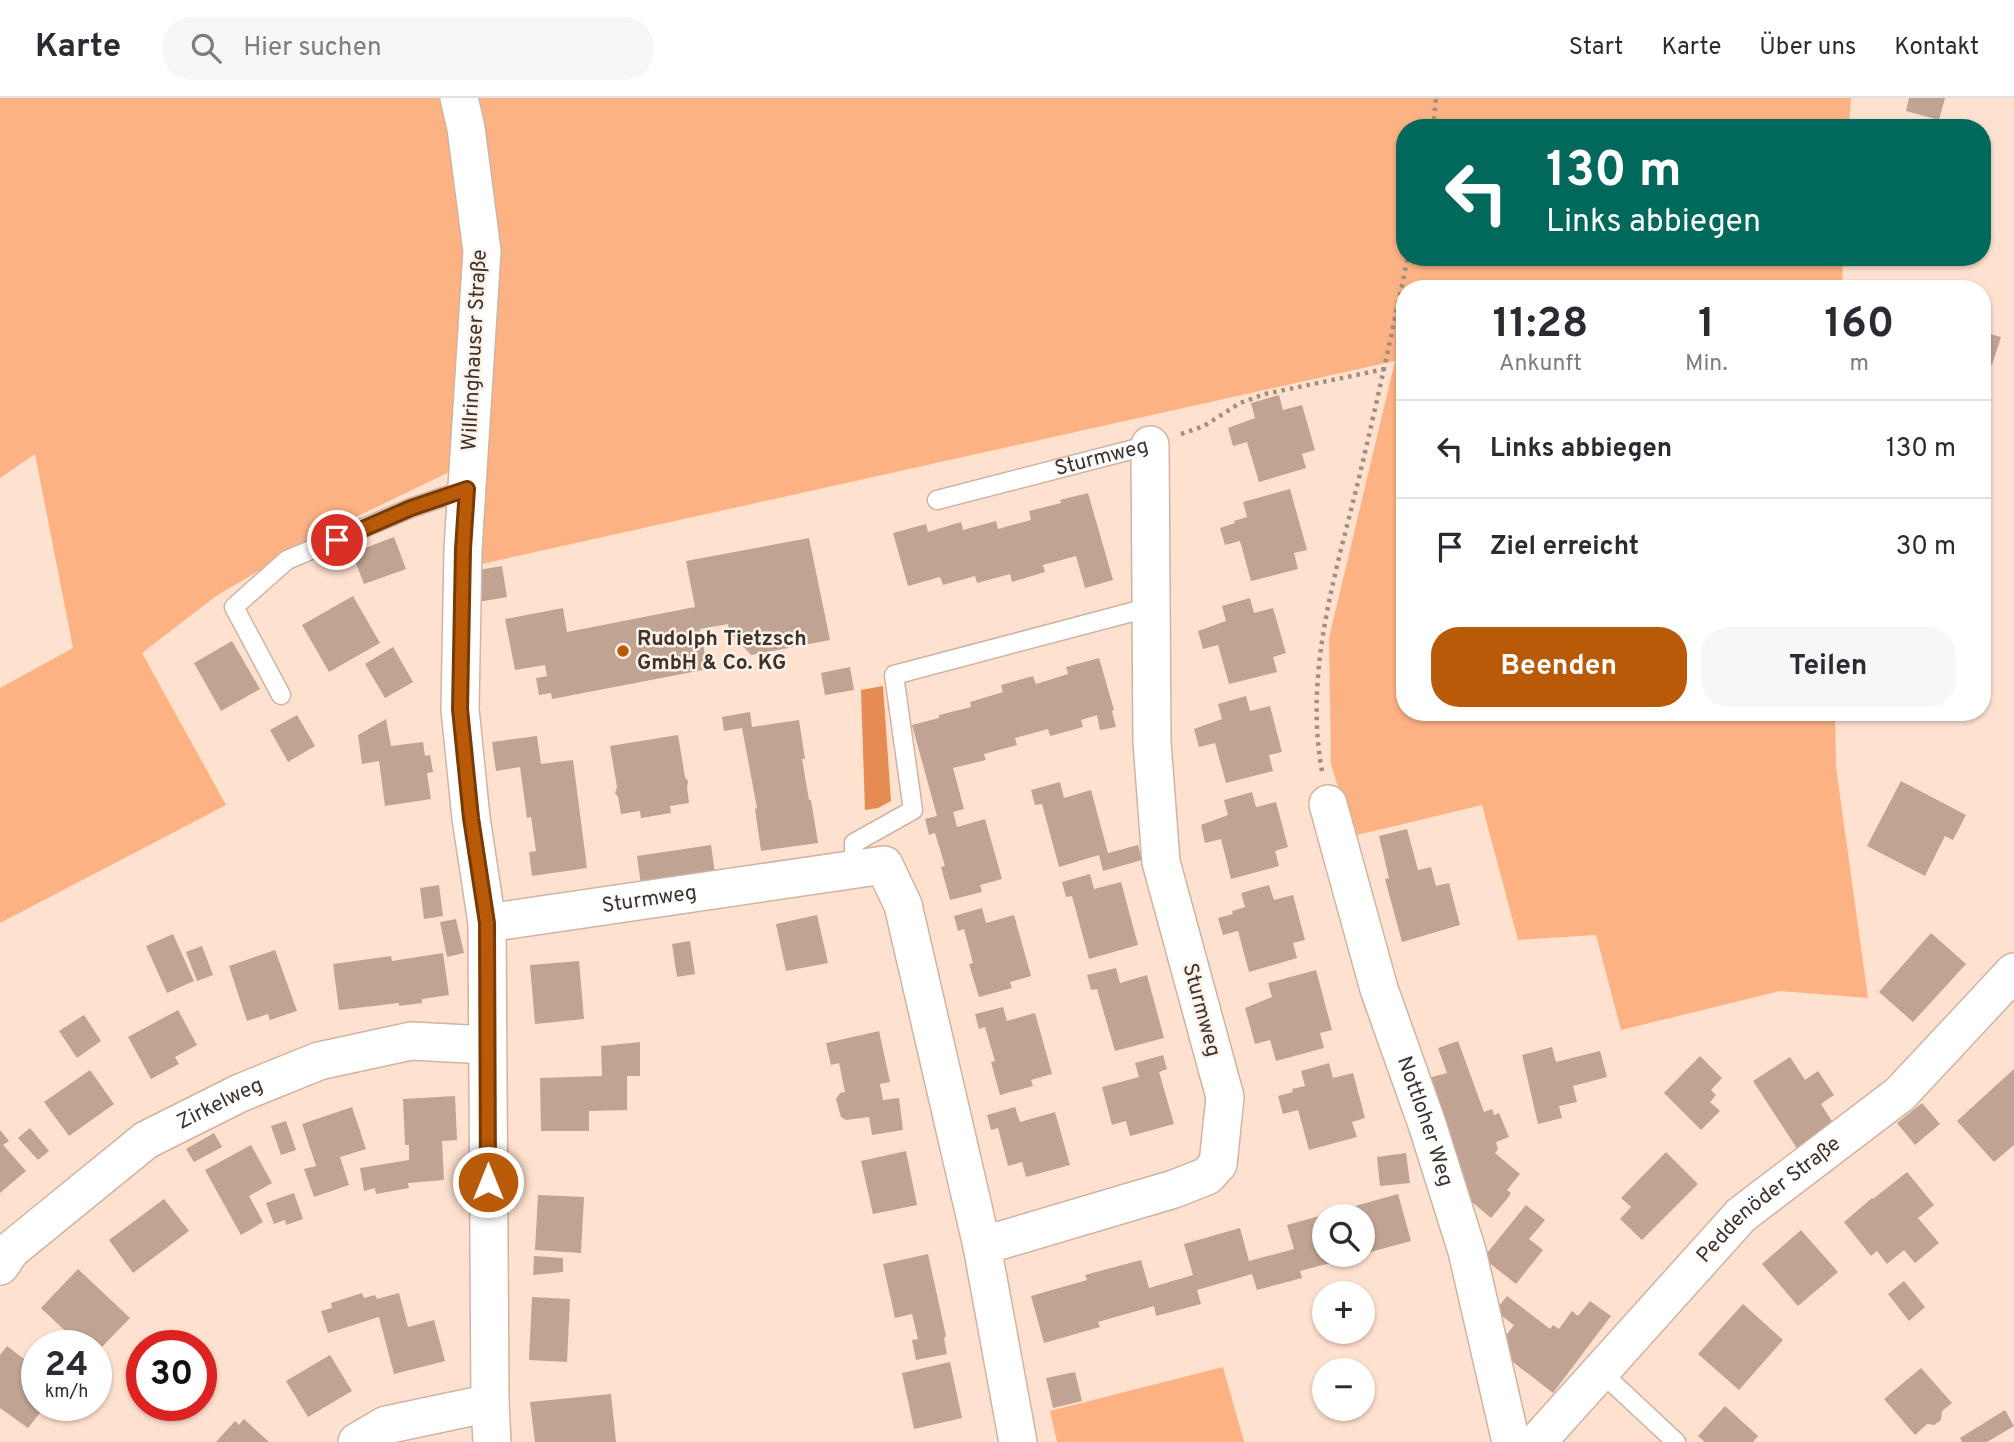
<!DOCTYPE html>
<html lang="de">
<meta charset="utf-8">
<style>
:root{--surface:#fff;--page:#f7f7f7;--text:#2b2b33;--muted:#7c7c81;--line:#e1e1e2;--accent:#b85a07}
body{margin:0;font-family:Overpass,sans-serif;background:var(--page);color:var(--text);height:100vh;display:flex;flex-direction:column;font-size:26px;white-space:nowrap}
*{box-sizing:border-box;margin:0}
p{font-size:23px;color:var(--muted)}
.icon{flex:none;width:38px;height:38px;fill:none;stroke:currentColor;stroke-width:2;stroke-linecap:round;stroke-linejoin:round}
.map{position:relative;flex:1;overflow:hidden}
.sheet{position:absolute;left:1396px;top:182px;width:595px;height:441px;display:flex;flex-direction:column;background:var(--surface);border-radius:28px;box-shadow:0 2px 5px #0004}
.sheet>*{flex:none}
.top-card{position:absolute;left:1396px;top:21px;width:595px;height:147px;border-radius:28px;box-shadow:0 2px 5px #0004;background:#00695c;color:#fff;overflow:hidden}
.tools{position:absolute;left:1312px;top:1106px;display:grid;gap:14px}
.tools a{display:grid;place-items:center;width:63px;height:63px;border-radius:50%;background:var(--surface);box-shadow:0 2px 5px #0004;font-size:35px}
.speed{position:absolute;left:21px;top:1232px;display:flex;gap:14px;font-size:35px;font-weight:700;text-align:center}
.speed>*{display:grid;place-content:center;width:91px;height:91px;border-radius:50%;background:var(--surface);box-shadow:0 2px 5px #0004;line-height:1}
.speed small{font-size:18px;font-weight:400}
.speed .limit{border:10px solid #d22;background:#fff;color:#111}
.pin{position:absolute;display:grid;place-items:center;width:60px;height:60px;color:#fff;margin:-30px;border:4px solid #fff;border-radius:50%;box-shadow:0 2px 7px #0007}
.me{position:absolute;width:77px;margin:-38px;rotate:0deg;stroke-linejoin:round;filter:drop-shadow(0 0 5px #0008)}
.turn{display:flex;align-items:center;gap:24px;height:147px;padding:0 35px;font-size:32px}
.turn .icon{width:91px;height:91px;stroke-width:2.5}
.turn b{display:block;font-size:49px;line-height:60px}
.eta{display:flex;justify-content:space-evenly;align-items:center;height:119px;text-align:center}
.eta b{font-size:42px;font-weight:700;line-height:49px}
.action{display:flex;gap:14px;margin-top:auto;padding:14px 35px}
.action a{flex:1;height:80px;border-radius:28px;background:var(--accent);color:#fff;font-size:28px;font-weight:700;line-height:80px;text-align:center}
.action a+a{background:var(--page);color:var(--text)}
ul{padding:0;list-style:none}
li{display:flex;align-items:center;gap:21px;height:98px;padding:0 35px;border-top:2px solid var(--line)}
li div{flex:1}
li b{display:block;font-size:26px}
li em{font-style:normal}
header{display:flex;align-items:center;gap:42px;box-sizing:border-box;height:98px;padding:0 35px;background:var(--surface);border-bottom:2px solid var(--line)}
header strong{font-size:33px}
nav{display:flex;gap:38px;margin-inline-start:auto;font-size:24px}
.search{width:490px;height:63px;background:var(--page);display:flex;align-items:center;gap:18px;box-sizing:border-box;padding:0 24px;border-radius:28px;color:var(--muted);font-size:26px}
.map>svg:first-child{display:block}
</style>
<header>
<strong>Karte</strong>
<div class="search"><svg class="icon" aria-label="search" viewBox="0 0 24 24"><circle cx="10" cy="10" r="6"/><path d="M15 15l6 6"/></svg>Hier suchen</div>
<nav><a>Start</a><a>Karte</a><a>Über uns</a><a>Kontakt</a></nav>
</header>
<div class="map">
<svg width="2014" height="1344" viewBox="0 0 2014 1344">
<rect width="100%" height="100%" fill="#ffe1cf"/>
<g fill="#fdb284">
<polygon points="0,0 1851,0 1849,30 1405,30 1405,159 1843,159 1842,191 1405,191 1405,614 1835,614 1836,669 1868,900 1780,893 1621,932 1596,837 1518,842 1482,707 1353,738 1331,666 1329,540 1395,263 477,467 476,361 327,433 216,498 142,555 226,707 0,825 0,590 73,550 35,356 0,380"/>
<polygon points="1223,1269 1244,1344 1057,1344 1050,1313"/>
</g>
<polygon fill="#e48c53" points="883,588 891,703 878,710 865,712 861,592"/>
<g fill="#c0a392">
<polygon points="1909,0 1945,0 1939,22 1906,13"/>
<polygon points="1983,234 2001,239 1992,267 1983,264"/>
<polygon points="1279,297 1283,312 1302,307 1315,352 1302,356 1306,370 1259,384 1247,344 1233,348 1228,330 1255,320 1251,305"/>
<polygon points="1290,391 1307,452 1294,455 1298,471 1251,483 1240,443 1225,447 1220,430 1235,425 1234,423 1247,419 1243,404"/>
<polygon points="1088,395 1113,482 1085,490 1076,458 1043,467 1045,474 1012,484 1010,476 977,485 975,478 943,487 940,479 908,488 893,435 926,426 928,434 961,424 963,432 996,423 998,431 1031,422 1029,413 1061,405 1060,402"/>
<polygon points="394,439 406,471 364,486 352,455"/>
<polygon points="809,440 830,542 751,557 729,533 728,526 700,531 708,571 552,601 551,595 539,597 536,580 547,578 545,567 515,572 505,521 563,510 567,534 695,509 686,463"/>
<polygon points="502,468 507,499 478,504 473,473"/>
<polygon points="353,498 380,545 329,574 302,527"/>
<polygon points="1250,500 1254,515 1273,510 1286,555 1273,559 1277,574 1229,586 1218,547 1203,551 1198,533 1226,523 1222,508"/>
<polygon points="232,543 260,591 221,613 194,565"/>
<polygon points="393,549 413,584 385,600 365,566"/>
<polygon points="1099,560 1114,612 1112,613 1116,629 1100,632 1097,617 1081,622 1083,629 1050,638 1048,631 1015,640 1017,647 984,656 986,662 953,670 964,711 953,714 957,729 985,721 1002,781 980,787 982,794 950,802 941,769 945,768 935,735 929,737 925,721 937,718 912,627 939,620 939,617 971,609 970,604 1003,594 1001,587 1033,578 1036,586 1068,576 1066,569"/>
<polygon points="850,569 854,592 825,597 821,575"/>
<polygon points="1246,598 1250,613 1270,608 1282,654 1269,657 1273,673 1226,685 1215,645 1199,649 1194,631 1222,621 1218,606"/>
<polygon points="750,614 752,629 799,622 805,661 802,661 809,702 811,702 818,745 761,753 755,711 757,710 742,630 724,633 722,619"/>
<polygon points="297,617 315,648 288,664 270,632"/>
<polygon points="386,621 391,648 423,644 425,658 430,657 433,674 427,675 431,701 385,708 379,663 362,666 358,637"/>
<polygon points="678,637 685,679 688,683 687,689 689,705 670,708 671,715 641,720 640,713 621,716 618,699 615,695 617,689 610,648"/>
<polygon points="537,638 541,666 573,662 587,770 532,778 529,754 536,753 531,719 527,720 520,669 496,673 492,644"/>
<polygon points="1901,683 1966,717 1953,742 1945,738 1925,778 1867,748"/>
<polygon points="1060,684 1064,700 1091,692 1108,755 1138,747 1142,762 1103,773 1099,757 1059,769 1042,706 1035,707 1031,692"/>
<polygon points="1252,694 1256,709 1276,704 1288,749 1275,753 1279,768 1231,781 1221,741 1205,745 1201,727 1228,717 1224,702"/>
<polygon points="1407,731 1418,772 1431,769 1436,788 1449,785 1460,827 1402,844 1385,781 1389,780 1379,738"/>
<polygon points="711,747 715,775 641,787 637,758"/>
<polygon points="1090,776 1094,791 1121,784 1138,847 1089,861 1072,798 1066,799 1062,784"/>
<polygon points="439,787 443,818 424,821 420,790"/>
<polygon points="1269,787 1274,802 1293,797 1305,842 1293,845 1297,860 1249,874 1238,833 1223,837 1218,820 1233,816 1232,813 1245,809 1241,795"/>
<polygon points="982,810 986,825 1014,817 1031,878 1010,884 1012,890 979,899 969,866 973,865 964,831 958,833 954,818"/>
<polygon points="817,817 828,865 786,873 776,826"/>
<polygon points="456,821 464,855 447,859 440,824"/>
<polygon points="1931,835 1966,866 1913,924 1879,894"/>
<polygon points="173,836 194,883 167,895 146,848"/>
<polygon points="690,843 695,876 677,879 672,846"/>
<polygon points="202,848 213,877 197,883 186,854"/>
<polygon points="275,852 297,913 270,922 268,916 247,923 229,868"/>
<polygon points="443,855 449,897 422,901 422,905 399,908 399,905 339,912 333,866 391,858 392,863"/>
<polygon points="579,863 584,921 535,926 530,867"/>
<polygon points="1116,870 1120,885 1147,877 1164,940 1115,953 1097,891 1091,892 1087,877"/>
<polygon points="1316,872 1332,932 1320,935 1324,950 1276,963 1270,942 1255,946 1245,910 1272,899 1268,885"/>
<polygon points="1003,909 1007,923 1035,915 1052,976 1031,982 1033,988 1000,997 991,964 995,963 985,929 979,931 975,916"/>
<polygon points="178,912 197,947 175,959 179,966 151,981 128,939"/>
<polygon points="84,917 101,943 77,960 59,933"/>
<polygon points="879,933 890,984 880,986 883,1002 899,1000 903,1032 872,1037 869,1019 846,1022 841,1019 836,1001 840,995 845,994 839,965 831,967 826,945"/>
<polygon points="1458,943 1484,1014 1492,1011 1494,1017 1499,1015 1509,1039 1496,1044 1498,1051 1495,1055 1520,1076 1507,1092 1511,1095 1507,1101 1491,1120 1461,1095 1420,982 1447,975 1438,950"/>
<polygon points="640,944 640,978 627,978 627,1012 589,1013 589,1033 541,1033 540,980 602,978 601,948"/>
<polygon points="1552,949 1556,964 1600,953 1607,979 1573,988 1577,1004 1559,1008 1562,1020 1538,1026 1522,957"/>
<polygon points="1163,957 1167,971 1159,974 1174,1026 1130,1038 1126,1023 1112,1027 1102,989 1139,979 1135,965"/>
<polygon points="1700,958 1722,980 1711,992 1716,997 1710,1004 1720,1013 1701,1032 1664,995"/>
<polygon points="1790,959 1805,982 1818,973 1834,997 1821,1006 1835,1028 1798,1052 1753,983"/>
<polygon points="1329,965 1333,980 1353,975 1365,1020 1352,1024 1357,1039 1309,1052 1298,1012 1283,1016 1278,998 1293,994 1292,991 1305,988 1301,973"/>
<polygon points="2014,971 2014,1047 1994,1064 1957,1023"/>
<polygon points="90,972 114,1006 69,1038 44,1004"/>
<polygon points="455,998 457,1042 442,1043 444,1082 408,1085 409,1090 376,1096 375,1090 364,1093 360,1070 409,1062 409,1047 405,1047 403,1001"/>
<polygon points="1922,1005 1940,1026 1915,1047 1897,1025"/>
<polygon points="352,1009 366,1051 340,1059 349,1087 314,1099 304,1071 316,1068 302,1026"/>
<polygon points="1015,1009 1020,1024 1055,1014 1070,1067 1026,1079 1022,1064 1008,1068 998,1030 991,1032 987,1017"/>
<polygon points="286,1023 296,1052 281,1057 271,1028"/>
<polygon points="30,1030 49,1053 38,1062 18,1040"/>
<polygon points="0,1032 9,1043 3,1047 26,1073 0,1095"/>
<polygon points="214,1035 222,1049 194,1064 186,1051"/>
<polygon points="251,1047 272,1085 249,1098 263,1124 241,1137 205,1072"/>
<polygon points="906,1053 917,1107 873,1116 861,1063"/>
<polygon points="1666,1054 1698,1086 1642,1142 1620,1121 1631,1109 1621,1100"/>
<polygon points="1406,1055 1410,1085 1380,1088 1377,1059"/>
<polygon points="1907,1074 1934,1107 1918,1120 1939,1145 1915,1165 1904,1152 1887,1166 1877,1153 1871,1158 1844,1124 1872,1100 1873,1101"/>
<polygon points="294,1095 303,1121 286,1127 285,1122 274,1126 266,1105"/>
<polygon points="1398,1096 1411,1143 1363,1156 1363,1118 1325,1118 1325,1157 1357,1158 1300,1173 1302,1180 1257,1192 1252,1176 1197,1192 1201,1206 1156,1218 1154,1208 1098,1224 1100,1229 1044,1245 1031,1198 1087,1182 1085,1177 1141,1162 1149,1190 1193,1177 1184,1146 1240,1130 1249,1163 1294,1151 1287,1127"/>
<polygon points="538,1097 584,1099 581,1155 535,1152"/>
<polygon points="164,1101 189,1133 133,1175 109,1142"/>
<polygon points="1526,1107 1545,1122 1529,1141 1543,1152 1516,1186 1483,1160"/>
<polygon points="1801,1132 1838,1174 1798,1208 1762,1166"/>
<polygon points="928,1156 946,1238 944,1240 947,1256 916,1262 912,1242 918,1241 912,1216 895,1220 883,1166"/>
<polygon points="534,1158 563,1160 563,1174 533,1177"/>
<polygon points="78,1171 130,1220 96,1255 96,1248 81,1248 41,1210"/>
<polygon points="1904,1183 1925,1209 1909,1223 1888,1196"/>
<polygon points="362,1195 364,1200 375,1197 377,1201 399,1195 408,1229 434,1222 445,1263 394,1276 379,1219 328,1235 321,1213 332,1210 331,1205"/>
<polygon points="1507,1198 1550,1231 1553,1227 1559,1231 1572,1213 1578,1218 1590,1203 1611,1218 1553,1295 1496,1251 1514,1227 1495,1213"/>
<polygon points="532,1199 570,1201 567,1264 529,1262"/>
<polygon points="1743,1206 1783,1242 1739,1292 1698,1256"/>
<polygon points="7,1248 37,1271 37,1274 32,1280 37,1284 37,1307 46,1307 28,1330 0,1310 0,1257"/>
<polygon points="330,1257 352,1293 308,1319 286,1283"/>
<polygon points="950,1264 962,1320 914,1331 902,1275"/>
<polygon points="1921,1270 1952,1305 1942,1313 1941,1322 1934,1327 1927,1326 1915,1337 1884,1301"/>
<polygon points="1075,1274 1082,1303 1053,1310 1046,1280"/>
<polygon points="611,1296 616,1344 535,1344 530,1304"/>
<polygon points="1725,1308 1758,1338 1753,1344 1705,1344 1698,1338"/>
<polygon points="2005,1312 2014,1328 1987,1344 1962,1344 1960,1340"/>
<polygon points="244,1321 269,1344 216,1344 235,1323 239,1327"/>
</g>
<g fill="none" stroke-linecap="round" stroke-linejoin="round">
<defs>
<g id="lane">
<path id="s1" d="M937 402 1150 347"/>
<polyline points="281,597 234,509 287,462 411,410 467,391"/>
<polyline points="854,772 854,745 913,712 894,577 1151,509"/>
<polyline points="1601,1274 1676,1344"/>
</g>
<g id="street">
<polyline points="459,0 466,30 482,153 463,451 460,611 471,720 487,825 490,1305 492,1344"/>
<path id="s2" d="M1328 706 1379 891 1427 1026 1467 1153 1511 1344"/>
<path id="s3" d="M487 825 884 767 903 807 982 1148 1018 1344"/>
<polyline points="982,1148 1174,1091 1207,1078 1218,1066 1225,999 1161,764 1152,644 1150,347"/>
<path id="s4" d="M0 1168 11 1152 146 1042 240 995 319 963 411 943 487 947"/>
<polyline points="357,1344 386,1327 490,1305"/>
<path id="s5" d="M1537 1344 1741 1117 1900 996 2014 874"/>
</g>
</defs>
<use href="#lane" stroke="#d0b3a2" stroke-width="21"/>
<use href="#street" stroke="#d0b3a2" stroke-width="40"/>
<g stroke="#a38d81" stroke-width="4.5" stroke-dasharray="3.5 5" stroke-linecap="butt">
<polyline points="1433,30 1436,0"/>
<polyline points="1181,336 1204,328 1240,305 1265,296 1385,271"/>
<path d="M1322 673C1304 575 1335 478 1358 384 1376 309 1392 234 1408 159"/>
</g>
<use href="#lane" stroke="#fff" stroke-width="18"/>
<use href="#street" stroke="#fff" stroke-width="37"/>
</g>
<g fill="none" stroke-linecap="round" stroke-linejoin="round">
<defs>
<polyline id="route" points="337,442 411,410 467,391 463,451 460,611 471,720 487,825 488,1084"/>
</defs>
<use href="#route" stroke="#783a05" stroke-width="18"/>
<use href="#route" stroke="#b85a07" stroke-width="12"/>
</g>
<circle fill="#b85a07" stroke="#fef2eb" stroke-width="2.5" cx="623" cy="553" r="7"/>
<g text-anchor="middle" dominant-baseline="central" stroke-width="5" stroke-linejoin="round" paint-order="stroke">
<g font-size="21" fill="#3e322c" stroke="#fef2eb">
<text transform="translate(475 252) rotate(-87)">Willringhauser Straße</text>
<text stroke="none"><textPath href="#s1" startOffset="170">Sturmweg</textPath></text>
<text stroke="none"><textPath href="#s3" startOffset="164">Sturmweg</textPath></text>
<text transform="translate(1201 912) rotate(75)">Sturmweg</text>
<text stroke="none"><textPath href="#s4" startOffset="276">Zirkelweg</textPath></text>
<text stroke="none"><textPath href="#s2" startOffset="332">Nottloher Weg</textPath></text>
<text stroke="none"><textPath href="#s5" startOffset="336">Peddenöder Straße</textPath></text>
</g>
<g font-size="21" font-weight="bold" fill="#3e322c" stroke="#fef2eb" text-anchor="start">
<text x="637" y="541">Rudolph Tietzsch<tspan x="637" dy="24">GmbH &amp; Co. KG</tspan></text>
</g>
</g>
</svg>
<div class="tools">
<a><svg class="icon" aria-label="search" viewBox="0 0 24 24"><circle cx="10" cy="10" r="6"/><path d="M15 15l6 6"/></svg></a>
<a>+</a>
<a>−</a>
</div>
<div class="speed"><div>24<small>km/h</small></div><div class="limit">30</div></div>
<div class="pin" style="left:337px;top:442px;background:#d93025"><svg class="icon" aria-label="arrive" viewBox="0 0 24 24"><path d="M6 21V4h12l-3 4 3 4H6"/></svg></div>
<svg class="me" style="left:488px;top:1084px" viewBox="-20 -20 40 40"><circle r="17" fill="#b85a07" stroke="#fff" stroke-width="3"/><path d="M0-11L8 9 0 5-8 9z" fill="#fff"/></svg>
<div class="top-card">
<div class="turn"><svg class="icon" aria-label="left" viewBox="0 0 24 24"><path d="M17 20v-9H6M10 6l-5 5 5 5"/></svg><div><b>130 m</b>Links abbiegen</div></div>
</div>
<section class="sheet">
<div class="eta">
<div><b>11:28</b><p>Ankunft</p></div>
<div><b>1</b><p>Min.</p></div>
<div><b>160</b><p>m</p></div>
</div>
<ul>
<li><svg class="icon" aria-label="left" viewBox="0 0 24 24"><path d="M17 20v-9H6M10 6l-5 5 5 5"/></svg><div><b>Links abbiegen</b></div><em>130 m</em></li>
<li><svg class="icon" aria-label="arrive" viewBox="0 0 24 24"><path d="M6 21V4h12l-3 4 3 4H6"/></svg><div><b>Ziel erreicht</b></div><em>30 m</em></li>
</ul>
<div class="action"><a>Beenden</a><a>Teilen</a></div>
</section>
</div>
